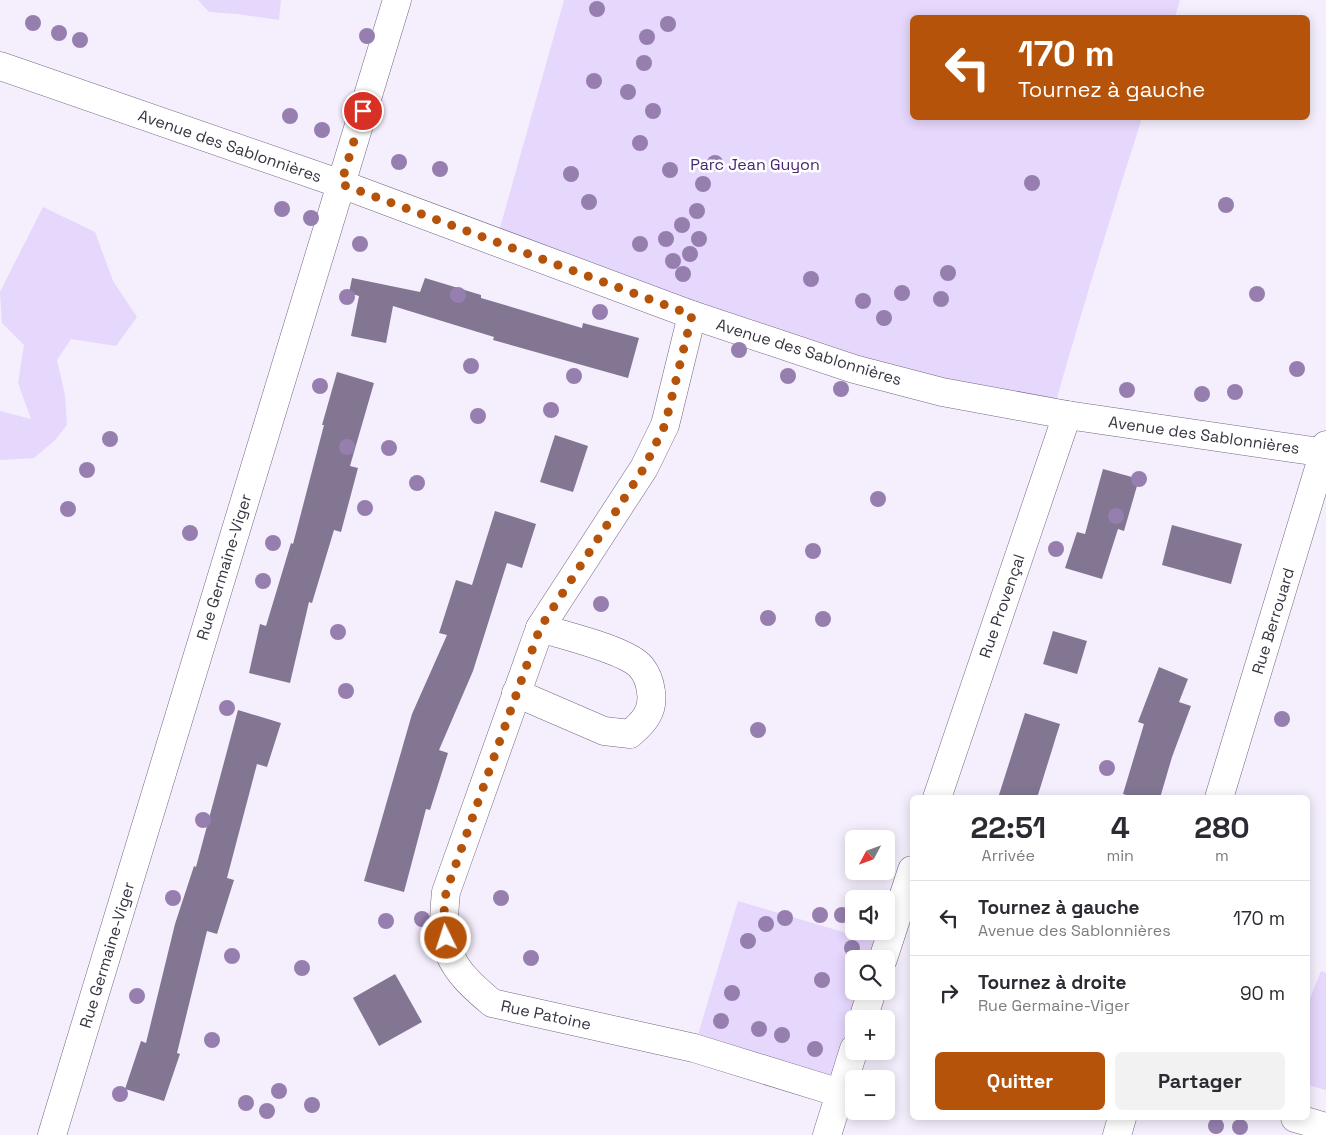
<!DOCTYPE html>
<html lang="fr">
<meta charset="utf-8">
<style>
:root{--surface:#fff;--page:#f2f2f3;--text:#2b2b33;--muted:#7c7c81;--line:#e1e1e2;--accent:#b45309}
body{margin:0;font-family:"Space Grotesk",sans-serif;background:var(--page);color:var(--text);height:100vh;display:flex;flex-direction:column;font-size:19px;white-space:nowrap}
*{box-sizing:border-box;margin:0}
p{font-size:16px;color:var(--muted)}
.icon{flex:none;width:28px;height:28px;fill:none;stroke:currentColor;stroke-width:2;stroke-linecap:round;stroke-linejoin:round}
.map{position:relative;flex:1;overflow:hidden}
.drawer{position:absolute;left:910px;top:795px;width:400px;height:325px;display:flex;flex-direction:column;background:var(--surface);border-radius:8px;box-shadow:0 2px 12px #0003}
.drawer>*{flex:none}
.hud{position:absolute;left:910px;top:15px;width:400px;height:105px;border-radius:8px;box-shadow:0 2px 12px #0003;background:#b45309;color:#fff;overflow:hidden}
.needle{width:32px;rotate:229deg}
.buttons{position:absolute;left:845px;top:830px;display:grid;gap:10px}
.buttons a{display:grid;place-items:center;width:50px;height:50px;border-radius:8px;background:var(--surface);box-shadow:0 2px 12px #0003;font-size:25px}
.pin{position:absolute;display:grid;place-items:center;width:42px;height:42px;color:#fff;margin:-21px;border:2px solid #fff;border-radius:50%;box-shadow:0 1px 5px #0007}
.me{position:absolute;width:55px;margin:-28px;rotate:356deg;stroke-linejoin:round;filter:drop-shadow(0 0 4px #0008)}
.turn{display:flex;align-items:center;gap:18px;height:105px;padding:0 25px;font-size:22px}
.turn .icon{width:65px;height:65px;stroke-width:2.5}
.turn b{display:block;font-size:35px;line-height:42px}
.eta{display:flex;justify-content:space-evenly;align-items:center;height:85px;text-align:center}
.eta b{font-size:30px;font-weight:800;line-height:35px}
.primary-button{display:flex;gap:10px;margin-top:auto;padding:10px 25px}
.primary-button a{flex:1;height:58px;border-radius:8px;background:var(--accent);color:#fff;font-size:20px;font-weight:800;line-height:58px;text-align:center}
.primary-button a+a{background:var(--page);color:var(--text)}
ul{padding:0;list-style:none}
li{display:flex;align-items:center;gap:15px;height:75px;padding:0 25px;border-top:1px solid var(--line)}
li div{flex:1}
li b{display:block;font-size:19px}
li em{font-style:normal}
.map>svg:first-child{display:block}
</style>
<div class="map">
<svg width="1326" height="1135" viewBox="0 0 1326 1135">
<rect width="100%" height="100%" fill="#f5effd"/>
<g fill="#e6d7fc">
<polygon points="198,0 281,0 279,20 238,14 209,12"/>
<path d="M564 0H1180L1175 17 912 18V118H1142C1111 215 1081 313 1053 412L942 392 496 242Z"/>
<polygon points="43,207 95,232 113,281 137,317 116,346 71,339 57,360 65,395 67,425 55,440 34,458 0,460 0,411 31,419 18,383 24,345 2,323 0,292"/>
<polygon points="738,901 887,945 883,959 854,959 854,991 872,991 854,1019 854,1049 840,1093 694,1048"/>
<polygon points="1321,971 1326,973 1326,1090 1308,1085 1308,1003"/>
</g>
<g fill="#827693">
<polygon points="352,278 420,292 425,278 481,295 481,298 582,328 583,323 639,338 628,378 493,340 494,337 393,306 386,343 351,336 359,296 349,293"/>
<polygon points="337,372 374,383 350,466 358,468 341,532 334,530 312,603 309,602 290,683 249,673 260,624 266,626 291,543 293,544 324,425 322,425"/>
<polygon points="555,435 588,446 573,492 540,482"/>
<polygon points="1103,469 1139,479 1124,531 1118,529 1102,579 1065,568 1077,532 1085,534"/>
<polygon points="495,511 536,524 522,568 507,563 473,671 439,750 448,753 430,810 426,809 404,892 364,881 412,714 447,635 439,633 456,580 472,585"/>
<polygon points="1172,525 1242,544 1231,584 1162,565"/>
<polygon points="1053,631 1087,641 1077,674 1043,664"/>
<polygon points="1159,667 1188,679 1179,702 1191,706 1172,757 1160,798 1135,798 1123,794 1144,724 1138,722"/>
<polygon points="238,710 281,723 267,767 257,764 227,878 234,880 217,934 207,931 177,1053 180,1054 164,1101 125,1089 141,1041 146,1043 175,924 194,866 196,867"/>
<polygon points="1025,713 1060,724 1037,798 998,798"/>
<polygon points="395,974 422,1022 379,1046 353,998"/>
</g>
<g fill="none" stroke-linecap="round" stroke-linejoin="round">
<defs>
<g id="minor">
<polyline points="0,66 341,184 692,315 854,369 942,392 1067,415 1326,453"/>
<path d="M692 315 665 425 644 468 540 628 446 892C440 950 448 966 492 1003L694 1048 840 1093"/>
<path d="M516 693 604 731 630 734C644 722 654 711 651 692 650 683 647 674 641 667 627 650 563 635 540 628"/>
<polyline points="937,798 1067,415"/>
<polyline points="1219,798 1326,445"/>
<polyline points="883,959 912,870"/>
<polyline points="863,1019 872,991"/>
<polyline points="1295,1118 1326,1127"/>
<polyline points="52,1135 397,0"/>
<polyline points="827,1135 854,1049"/>
<polyline points="1117,1135 1122,1118"/>
</g>
</defs>
<use href="#minor" stroke="#736784" stroke-width="29"/>
<use href="#minor" stroke="#fff" stroke-width="28"/>
</g>
<g fill="#967faf">
<circle cx="597" cy="9" r="8"/>
<circle cx="33" cy="23" r="8"/>
<circle cx="668" cy="24" r="8"/>
<circle cx="59" cy="33" r="8"/>
<circle cx="367" cy="36" r="8"/>
<circle cx="647" cy="37" r="8"/>
<circle cx="80" cy="40" r="8"/>
<circle cx="644" cy="63" r="8"/>
<circle cx="594" cy="81" r="8"/>
<circle cx="628" cy="92" r="8"/>
<circle cx="653" cy="111" r="8"/>
<circle cx="290" cy="116" r="8"/>
<circle cx="322" cy="130" r="8"/>
<circle cx="640" cy="143" r="8"/>
<circle cx="399" cy="162" r="8"/>
<circle cx="715" cy="163" r="8"/>
<circle cx="440" cy="169" r="8"/>
<circle cx="670" cy="170" r="8"/>
<circle cx="571" cy="174" r="8"/>
<circle cx="1032" cy="183" r="8"/>
<circle cx="703" cy="184" r="8"/>
<circle cx="589" cy="202" r="8"/>
<circle cx="1226" cy="205" r="8"/>
<circle cx="282" cy="209" r="8"/>
<circle cx="697" cy="211" r="8"/>
<circle cx="311" cy="218" r="8"/>
<circle cx="682" cy="225" r="8"/>
<circle cx="666" cy="239" r="8"/>
<circle cx="699" cy="239" r="8"/>
<circle cx="360" cy="244" r="8"/>
<circle cx="640" cy="244" r="8"/>
<circle cx="690" cy="254" r="8"/>
<circle cx="673" cy="261" r="8"/>
<circle cx="948" cy="273" r="8"/>
<circle cx="683" cy="274" r="8"/>
<circle cx="811" cy="279" r="8"/>
<circle cx="902" cy="293" r="8"/>
<circle cx="1257" cy="294" r="8"/>
<circle cx="458" cy="295" r="8"/>
<circle cx="347" cy="297" r="8"/>
<circle cx="941" cy="299" r="8"/>
<circle cx="863" cy="301" r="8"/>
<circle cx="600" cy="312" r="8"/>
<circle cx="884" cy="318" r="8"/>
<circle cx="739" cy="350" r="8"/>
<circle cx="471" cy="366" r="8"/>
<circle cx="1297" cy="369" r="8"/>
<circle cx="574" cy="376" r="8"/>
<circle cx="788" cy="376" r="8"/>
<circle cx="320" cy="386" r="8"/>
<circle cx="841" cy="389" r="8"/>
<circle cx="1127" cy="390" r="8"/>
<circle cx="1235" cy="392" r="8"/>
<circle cx="1202" cy="394" r="8"/>
<circle cx="551" cy="410" r="8"/>
<circle cx="478" cy="416" r="8"/>
<circle cx="110" cy="439" r="8"/>
<circle cx="347" cy="447" r="8"/>
<circle cx="389" cy="448" r="8"/>
<circle cx="87" cy="470" r="8"/>
<circle cx="1139" cy="479" r="8"/>
<circle cx="417" cy="483" r="8"/>
<circle cx="878" cy="499" r="8"/>
<circle cx="365" cy="508" r="8"/>
<circle cx="68" cy="509" r="8"/>
<circle cx="1116" cy="516" r="8"/>
<circle cx="190" cy="533" r="8"/>
<circle cx="273" cy="543" r="8"/>
<circle cx="1056" cy="549" r="8"/>
<circle cx="813" cy="551" r="8"/>
<circle cx="263" cy="581" r="8"/>
<circle cx="601" cy="604" r="8"/>
<circle cx="768" cy="618" r="8"/>
<circle cx="823" cy="619" r="8"/>
<circle cx="338" cy="632" r="8"/>
<circle cx="346" cy="691" r="8"/>
<circle cx="227" cy="708" r="8"/>
<circle cx="1282" cy="719" r="8"/>
<circle cx="758" cy="730" r="8"/>
<circle cx="1107" cy="768" r="8"/>
<circle cx="203" cy="820" r="8"/>
<circle cx="173" cy="898" r="8"/>
<circle cx="501" cy="898" r="8"/>
<circle cx="820" cy="915" r="8"/>
<circle cx="842" cy="915" r="8"/>
<circle cx="785" cy="918" r="8"/>
<circle cx="422" cy="919" r="8"/>
<circle cx="386" cy="921" r="8"/>
<circle cx="766" cy="924" r="8"/>
<circle cx="748" cy="941" r="8"/>
<circle cx="852" cy="948" r="8"/>
<circle cx="232" cy="956" r="8"/>
<circle cx="531" cy="958" r="8"/>
<circle cx="302" cy="968" r="8"/>
<circle cx="822" cy="980" r="8"/>
<circle cx="732" cy="993" r="8"/>
<circle cx="137" cy="996" r="8"/>
<circle cx="721" cy="1021" r="8"/>
<circle cx="759" cy="1029" r="8"/>
<circle cx="782" cy="1035" r="8"/>
<circle cx="212" cy="1040" r="8"/>
<circle cx="815" cy="1049" r="8"/>
<circle cx="279" cy="1091" r="8"/>
<circle cx="120" cy="1094" r="8"/>
<circle cx="246" cy="1103" r="8"/>
<circle cx="312" cy="1105" r="8"/>
<circle cx="267" cy="1111" r="8"/>
<circle cx="1216" cy="1126" r="8"/>
<circle cx="1240" cy="1127" r="8"/>
</g>
<g fill="none" stroke-linecap="round" stroke-linejoin="round">
<polyline stroke="#b45309" stroke-width="9" stroke-dasharray="0 16.2" points="363,111 341,184 692,315 665,425 644,468 540,628 446,892 443,923 446,938"/>
</g>
<g text-anchor="middle" dominant-baseline="central" stroke-width="5" stroke-linejoin="round" paint-order="stroke">
<g font-size="16" fill="#393441" stroke="#fff">
<text transform="translate(230 146) rotate(19)">Avenue des Sablonnières</text>
<text transform="translate(809 352) rotate(17)">Avenue des Sablonnières</text>
<text transform="translate(1204 435) rotate(8)">Avenue des Sablonnières</text>
<text transform="translate(224 567) rotate(-73)">Rue Germaine-Viger</text>
<text transform="translate(1002 606) rotate(-71)">Rue Provençal</text>
<text transform="translate(1273 621) rotate(-73)">Rue Berrouard</text>
<text transform="translate(107 955) rotate(-73)">Rue Germaine-Viger</text>
<text transform="translate(546 1015) rotate(12)">Rue Patoine</text>
</g>
<g font-size="16" fill="#49246f" stroke="#fff">
<text x="755" y="164">Parc Jean Guyon</text>
</g>
</g>
</svg>
<div class="buttons">
<a><svg class="needle" viewBox="-14 -14 28 28"><path d="M0-13l5 13h-10z" fill="#e53935"/><path d="M0 13l5-13h-10z" fill="#7c7c81"/></svg></a>
<a><svg class="icon" aria-label="sound" viewBox="0 0 24 24"><path d="M4 9h4l5-4v14l-5-4H4zM17 9q2 3 0 6"/></svg></a>
<a><svg class="icon" aria-label="search" viewBox="0 0 24 24"><circle cx="10" cy="10" r="6"/><path d="M15 15l6 6"/></svg></a>
<a>+</a>
<a>−</a>
</div>
<div class="pin" style="left:363px;top:111px;background:#d93025"><svg class="icon" aria-label="arrive" viewBox="0 0 24 24"><path d="M6 21V4h12l-3 4 3 4H6"/></svg></div>
<svg class="me" style="left:446px;top:938px" viewBox="-20 -20 40 40"><circle r="17" fill="#b45309" stroke="#fff" stroke-width="3"/><path d="M0-11L8 9 0 5-8 9z" fill="#fff"/></svg>
<div class="hud">
<div class="turn"><svg class="icon" aria-label="left" viewBox="0 0 24 24"><path d="M17 20v-9H6M10 6l-5 5 5 5"/></svg><div><b>170 m</b>Tournez à gauche</div></div>
</div>
<section class="drawer">
<div class="eta">
<div><b>22:51</b><p>Arrivée</p></div>
<div><b>4</b><p>min</p></div>
<div><b>280</b><p>m</p></div>
</div>
<ul>
<li><svg class="icon" aria-label="left" viewBox="0 0 24 24"><path d="M17 20v-9H6M10 6l-5 5 5 5"/></svg><div><b>Tournez à gauche</b><p>Avenue des Sablonnières</p></div><em>170 m</em></li>
<li><svg class="icon" aria-label="right" viewBox="0 0 24 24"><path d="M7 20v-9h11M14 6l5 5-5 5"/></svg><div><b>Tournez à droite</b><p>Rue Germaine-Viger</p></div><em>90 m</em></li>
</ul>
<div class="primary-button"><a>Quitter</a><a>Partager</a></div>
</section>
</div>
